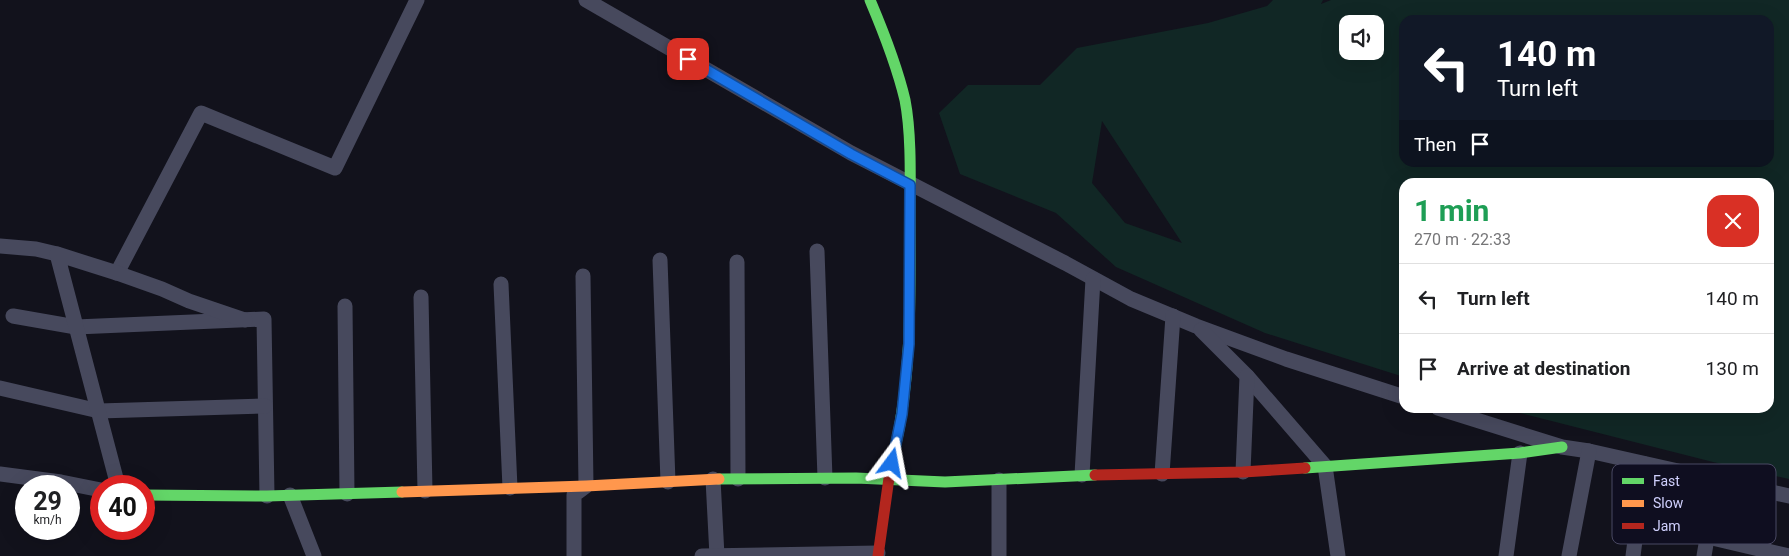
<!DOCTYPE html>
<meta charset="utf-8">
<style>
:root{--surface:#fff;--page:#f2f2f2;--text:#202124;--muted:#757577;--line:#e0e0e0}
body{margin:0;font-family:Roboto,sans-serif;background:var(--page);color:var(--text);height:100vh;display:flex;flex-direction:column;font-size:19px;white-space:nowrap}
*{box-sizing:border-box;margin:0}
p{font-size:16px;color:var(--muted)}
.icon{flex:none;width:28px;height:28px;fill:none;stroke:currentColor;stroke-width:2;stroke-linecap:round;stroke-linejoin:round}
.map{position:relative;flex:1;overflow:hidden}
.details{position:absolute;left:1399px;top:178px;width:375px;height:235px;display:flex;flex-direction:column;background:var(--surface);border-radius:15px;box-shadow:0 5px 20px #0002}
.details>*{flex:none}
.top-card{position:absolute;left:1399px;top:15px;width:375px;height:152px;border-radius:15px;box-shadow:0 5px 20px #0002;background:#111827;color:#fff;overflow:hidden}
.fabs{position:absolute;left:1339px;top:15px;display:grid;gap:10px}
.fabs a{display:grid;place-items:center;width:45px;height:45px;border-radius:10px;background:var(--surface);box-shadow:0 5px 20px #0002;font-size:25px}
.speed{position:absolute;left:15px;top:475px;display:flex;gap:10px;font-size:25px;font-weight:700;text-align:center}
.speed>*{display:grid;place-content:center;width:65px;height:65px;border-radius:50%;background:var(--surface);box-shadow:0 5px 20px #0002;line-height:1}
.speed small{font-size:12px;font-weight:400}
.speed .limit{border:8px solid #d22;background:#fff;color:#111}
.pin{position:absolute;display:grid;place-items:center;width:42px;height:42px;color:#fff;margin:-21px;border-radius:10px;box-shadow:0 2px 8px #0006}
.me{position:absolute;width:55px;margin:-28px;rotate:13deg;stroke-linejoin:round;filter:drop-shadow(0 0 4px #0008)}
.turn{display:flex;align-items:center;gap:18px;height:105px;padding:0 15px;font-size:22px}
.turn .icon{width:65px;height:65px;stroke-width:2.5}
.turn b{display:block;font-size:35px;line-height:42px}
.then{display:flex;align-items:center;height:48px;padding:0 15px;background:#0003;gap:10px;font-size:19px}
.round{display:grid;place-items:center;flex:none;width:52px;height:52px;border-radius:15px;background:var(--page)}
.headline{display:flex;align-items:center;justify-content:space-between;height:85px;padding:0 15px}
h1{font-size:30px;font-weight:700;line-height:38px;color:#1e9e55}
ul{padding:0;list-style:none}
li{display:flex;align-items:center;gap:15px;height:70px;padding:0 15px;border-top:1px solid var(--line)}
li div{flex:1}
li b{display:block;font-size:19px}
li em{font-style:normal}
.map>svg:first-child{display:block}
</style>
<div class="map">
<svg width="1789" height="556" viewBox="0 0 1789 556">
<rect width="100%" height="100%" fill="#12121c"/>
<path fill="#112725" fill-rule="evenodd" d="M1273 0H1323L1321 4 1331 0H1789V479L1713 462 1500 408H1769V182H1404V377L1265 333 1116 267 1056 213 960 174 939 113 968 85H1040L1077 48 1208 23 1267 6ZM1404 20H1769V162H1404ZM1348 24H1375V51H1348ZM1102 121 1182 243 1125 223 1092 183Z"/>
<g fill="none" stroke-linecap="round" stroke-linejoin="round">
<g stroke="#47495d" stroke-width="15">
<polyline points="586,0 851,153 1065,263 1131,299 1196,326 1286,359 1404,397"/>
<polyline points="0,246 36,249 57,254"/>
<polyline points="817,251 825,478"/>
<polyline points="660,260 668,482"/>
<polyline points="737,262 738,479"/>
<polyline points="117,273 201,113 335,168 417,0"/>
<polyline points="501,284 510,488"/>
<polyline points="421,297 425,491"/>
<polyline points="345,306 347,494"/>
<polyline points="13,316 76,327 264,319 267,496"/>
<polyline points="1201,330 1247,376 1325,466 1338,556"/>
<polyline points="0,388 99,411 265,406"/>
<polyline points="1438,408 1562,447 1589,451 1789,496"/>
<polyline points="1243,472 1247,376"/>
<polyline points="0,474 61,482 101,490"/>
<polyline points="1162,474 1173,316"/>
<polyline points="1082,475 1093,279"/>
<polyline points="713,479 717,556"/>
<polyline points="999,480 999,556"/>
<polyline points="118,486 57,254 117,273 162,289 189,301 245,320"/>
<polyline points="290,495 314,556"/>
<polyline points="1708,537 1789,556"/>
<polyline points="574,556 574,495 586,486 583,276"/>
<polyline points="702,556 878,553"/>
<polyline points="1506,556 1520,453"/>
<polyline points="1569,556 1589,451"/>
<polyline points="1633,556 1645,464"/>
<polyline points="1704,556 1717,480"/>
</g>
<g stroke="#63d668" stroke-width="11">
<path d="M870 0C884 33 897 66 905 100 912 136 910 185 910 222 910 298 912 374 895 449"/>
<polyline points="1305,468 1520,453 1562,447"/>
<polyline points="719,479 856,478 945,482 1095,475"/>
<polyline points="144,495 267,496 402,492"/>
</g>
<polyline stroke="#ff974d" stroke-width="11" points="402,492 586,486 719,479"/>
<g stroke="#b3261e" stroke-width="11">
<polyline points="1095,475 1243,472 1305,468"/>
<polyline points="878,556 889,478 895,449"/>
</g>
</g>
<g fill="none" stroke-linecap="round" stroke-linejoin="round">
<defs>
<polyline id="route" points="688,59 851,154 910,185 909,344 902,414 892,463"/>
</defs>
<use href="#route" stroke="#114b97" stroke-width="12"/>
<use href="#route" stroke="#1a73e8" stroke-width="9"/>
</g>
<rect x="1612" y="464" width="164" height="80" rx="8" fill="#0f0e20" stroke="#494862" stroke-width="1"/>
<rect x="1622" y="478" width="22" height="6" fill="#63d668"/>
<rect x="1622" y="500" width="22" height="7" fill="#ff974d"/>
<rect x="1622" y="523" width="22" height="6" fill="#b3261e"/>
<g font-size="14" fill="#d0d0fd">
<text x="1653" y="486">Fast</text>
<text x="1653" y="508">Slow</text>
<text x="1653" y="531">Jam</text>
</g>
</svg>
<div class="fabs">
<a><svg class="icon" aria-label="sound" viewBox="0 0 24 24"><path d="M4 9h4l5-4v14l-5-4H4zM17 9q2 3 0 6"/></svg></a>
</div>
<div class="speed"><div>29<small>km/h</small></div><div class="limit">40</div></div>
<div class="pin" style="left:688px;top:59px;background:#d93025"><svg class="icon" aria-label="arrive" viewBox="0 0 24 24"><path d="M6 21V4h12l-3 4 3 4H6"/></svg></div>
<svg class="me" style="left:892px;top:463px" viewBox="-20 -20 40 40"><path d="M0-17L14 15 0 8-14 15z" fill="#1a73e8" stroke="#fff" stroke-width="4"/></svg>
<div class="top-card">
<div class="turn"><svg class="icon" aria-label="left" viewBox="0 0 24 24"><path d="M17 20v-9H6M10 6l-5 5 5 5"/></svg><div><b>140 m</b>Turn left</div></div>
<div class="then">Then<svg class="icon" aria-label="arrive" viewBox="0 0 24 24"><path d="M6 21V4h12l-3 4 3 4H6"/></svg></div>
</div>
<section class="details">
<div class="headline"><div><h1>1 min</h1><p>270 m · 22:33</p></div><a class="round" style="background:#d93025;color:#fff"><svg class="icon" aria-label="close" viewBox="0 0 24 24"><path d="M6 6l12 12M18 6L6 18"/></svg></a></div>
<ul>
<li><svg class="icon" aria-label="left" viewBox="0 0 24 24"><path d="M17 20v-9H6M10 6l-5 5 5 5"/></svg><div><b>Turn left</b></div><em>140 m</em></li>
<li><svg class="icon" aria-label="arrive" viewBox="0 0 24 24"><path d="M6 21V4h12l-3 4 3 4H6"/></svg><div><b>Arrive at destination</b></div><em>130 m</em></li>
</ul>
</section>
</div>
